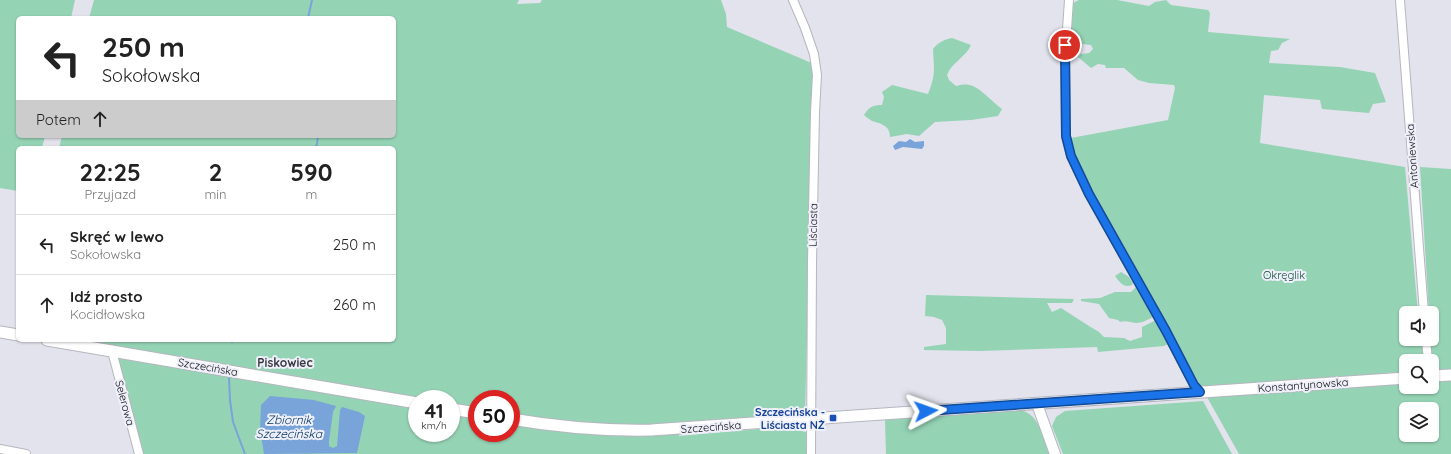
<!DOCTYPE html>
<html lang="pl">
<meta charset="utf-8">
<style>
:root{--surface:#fff;--page:#f6f6f6;--text:#222;--muted:#767676;--line:#e0e0e0}
body{margin:0;font-family:Quicksand,sans-serif;background:var(--page);color:var(--text);height:100vh;display:flex;flex-direction:column;font-size:15px;white-space:nowrap}
*{box-sizing:border-box;margin:0}
p{font-size:13px;color:var(--muted)}
.icon{flex:none;width:22px;height:22px;fill:none;stroke:currentColor;stroke-width:2;stroke-linecap:round;stroke-linejoin:round}
.map{position:relative;flex:1;overflow:hidden}
.side{position:absolute;left:16px;top:146px;width:380px;height:196px;display:flex;flex-direction:column;background:var(--surface);border-radius:6px;box-shadow:0 1px 3px #0004}
.side>*{flex:none}
.hud{position:absolute;left:16px;top:16px;width:380px;height:122px;border-radius:6px;box-shadow:0 1px 3px #0004;background:#fff;color:var(--text);overflow:hidden}
.fabs{position:absolute;left:1399px;top:306px;display:grid;gap:8px}
.fabs a{display:grid;place-items:center;width:40px;height:40px;border-radius:6px;background:var(--surface);box-shadow:0 1px 3px #0004;font-size:20px}
.speed{position:absolute;left:408px;top:390px;display:flex;gap:8px;font-size:20px;font-weight:700;text-align:center}
.speed>*{display:grid;place-content:center;width:52px;height:52px;border-radius:50%;background:var(--surface);box-shadow:0 1px 3px #0004;line-height:1}
.speed small{font-size:10px;font-weight:400}
.speed .limit{border:6px solid #d22;background:#fff;color:#111}
.pin{position:absolute;display:grid;place-items:center;width:34px;height:34px;color:#fff;margin:-17px;border:2px solid #fff;border-radius:50%;box-shadow:0 1px 4px #0007}
.me{position:absolute;width:44px;margin:-22px;rotate:86deg;stroke-linejoin:round;filter:drop-shadow(0 0 3px #0008)}
.turn{display:flex;align-items:center;gap:14px;height:84px;padding:0 20px;font-size:18px}
.turn .icon{width:52px;height:52px;stroke-width:2.5}
.turn b{display:block;font-size:28px;line-height:34px}
.then{display:flex;align-items:center;height:38px;padding:0 20px;background:#0003;gap:8px;font-size:15px}
.eta{display:flex;justify-content:space-evenly;align-items:center;height:68px;text-align:center}
.eta b{font-size:24px;font-weight:700;line-height:28px}
ul{padding:0;list-style:none}
li{display:flex;align-items:center;gap:12px;height:60px;padding:0 20px;border-top:1px solid var(--line)}
li div{flex:1}
li b{display:block;font-size:15px}
li em{font-style:normal}
.map>svg:first-child{display:block}
</style>
<div class="map">
<svg width="1451" height="454" viewBox="0 0 1451 454">
<rect width="100%" height="100%" fill="#e2e3ec"/>
<g fill="#95d3b5" fill-rule="evenodd">
<polygon points="0,0 75,0 71,18 18,18 18,136 45,136 42,148 18,148 18,191 0,188"/>
<path d="M94 0H519L517 4 540 3 542 0H721L726 14 727 27 814 64 805 416 679 425V436L781 427 806 432V454H143L113 348 69 340H394V148H59L62 136H394V18H89ZM417 399H451V433H417ZM477 399H511V433H477Z"/>
<path d="M1079 0H1117L1149 6 1155 2 1166 0 1171 5 1208 10 1210 13 1208 32 1290 39 1282 43 1278 50 1271 51 1269 63 1340 67 1375 73 1386 102 1373 104 1369 113 1322 109 1320 100 1264 95 1260 143 1405 167 1418 313H1406V339H1432V313H1429L1420 167 1451 169V454H1239L1100 207 1078 162 1071 138 1168 120 1175 88 1174 85 1149 83 1138 80 1124 68H1106L1105 65 1098 64 1091 68 1078 57 1081 54 1089 53 1093 49 1091 45C1061 43 1069 24 1073 3ZM1406 361H1432V387H1406ZM1406 409H1432V435H1406Z"/>
<path d="M952 38 971 45C966 57 952 62 947 75L949 80 956 86C960 85 965 84 969 85 979 86 992 102 1002 109L998 116 971 120 935 122 919 136 907 134 890 137C890 125 881 124 872 121 869 119 866 117 864 115 869 107 873 105 882 105L884 97 882 92 892 85 928 94C936 74 934 70 933 49 939 42 943 40 952 38Z"/>
<path d="M1121 272 1129 277 1133 283 1132 285C1124 288 1120 283 1115 276Z"/>
<path d="M1136 287 1154 317C1148 319 1143 323 1137 323 1131 323 1126 320 1120 322L1118 320 1109 318 1099 304 1081 301V299L1100 298 1115 292H1131Z"/>
<polygon points="926,295 1074,299 1072,303 1047,303 1052,312 1061,308 1089,326 1099,332 1104,337 1124,338 1130,341 1142,337 1142,327 1156,320 1168,344 1164,346 1098,352 1097,347 980,351 924,350 924,347 946,344 946,328 942,320 934,317 925,316"/>
<polygon points="1203,401 1232,454 1063,454 1052,426 1056,417 1065,411"/>
<path d="M1021 410C1040 415 1043 438 1049 454H886L885 420Z"/>
</g>
<g fill="#79a4d9">
<polygon points="910,139 915,142 924,141 924,146 922,149 903,147 895,150 893,146 899,141 906,142"/>
<polygon points="270,396 314,400 336,406 333,412 329,441 329,446 333,448 337,446 340,410 342,407 359,412 365,416 357,453 264,454 260,429 261,405"/>
</g>
<g fill="none" stroke-linecap="round" stroke-linejoin="round">
<g stroke="#79a4d9" stroke-width="2">
<polyline points="308,18 312,0"/>
<polyline points="315,148 317,144 318,136"/>
<polyline points="232,342 232,340"/>
<polyline points="229,378 230,400 233,422 245,454"/>
</g>
<defs>
<g id="minor">
<polyline points="793,0 805,28 814,54 817,75 815,112 812,263 811,454"/>
<polyline points="1069,0 1065,58 1066,137 1071,156 1089,194 1166,331 1194,385 1200,392"/>
<polyline points="1400,0 1424,313"/>
<polyline points="1426,339 1428,361"/>
<polyline points="112,351 139,454"/>
<polyline points="0,449 26,454"/>
</g>
<polyline id="tertiary" points="1037,404 1055,454"/>
<g id="secondary">
<polyline points="0,332 18,335"/>
<polyline points="47,340 417,403"/>
<polyline points="1432,376 1451,375"/>
<polyline points="451,409 477,413"/>
<path d="M511 419C558 427 604 431 651 430L1406 378"/>
</g>
</defs>
<use href="#minor" stroke="#b5b6bf" stroke-width="10"/>
<use href="#tertiary" stroke="#b5b6bf" stroke-width="12"/>
<use href="#secondary" stroke="#b5b6bf" stroke-width="13"/>
<use href="#minor" stroke="#fff" stroke-width="8"/>
<use href="#tertiary" stroke="#fff" stroke-width="10"/>
<use href="#secondary" stroke="#fff" stroke-width="11"/>
</g>
<g fill="none" stroke-linecap="round" stroke-linejoin="round">
<defs>
<polyline id="route" points="926,411 1200,392 1194,385 1166,331 1089,194 1071,156 1066,136 1065,45"/>
</defs>
<use href="#route" stroke="#114b97" stroke-width="10"/>
<use href="#route" stroke="#1a73e8" stroke-width="7"/>
</g>
<rect fill="#1a4fb4" stroke="#eff0f9" stroke-width="1.5" x="829" y="414" width="8" height="8" rx="2"/>
<g text-anchor="middle" dominant-baseline="central" stroke-width="4" stroke-linejoin="round" paint-order="stroke">
<g font-size="11" fill="#0e0f12" stroke="#eff0f9">
<text transform="translate(1412 156) rotate(-94)">Antoniewska</text>
<text transform="translate(813 225) rotate(-89)">Liściasta</text>
<text transform="translate(208 367) rotate(10)">Szczecińska</text>
<text transform="translate(1303 385) rotate(-4)">Konstantynowska</text>
<text transform="translate(125 403) rotate(75)">Selerowa</text>
<text transform="translate(711 427) rotate(-4)">Szczecińska</text>
</g>
<g font-size="11" fill="#114e37" stroke="#eff0f9">
<text x="1284" y="275">Okręglik</text>
</g>
<g font-size="11" font-weight="bold" fill="#164399" stroke="#eff0f9" text-anchor="end">
<text x="825" y="412">Szczecińska -<tspan x="825" dy="13">Liściasta NŻ</tspan></text>
</g>
<g font-size="12" font-weight="bold" fill="#383940" stroke="#eff0f9">
<text x="285" y="362">Piskowiec</text>
</g>
<g font-size="12" font-style="italic" fill="#083565" stroke="#eff0f9">
<text x="289" y="419">Zbiornik<tspan x="289" dy="14">Szczecińska</tspan></text>
</g>
</g>
</svg>
<div class="fabs">
<a><svg class="icon" aria-label="sound" viewBox="0 0 24 24"><path d="M4 9h4l5-4v14l-5-4H4zM17 9q2 3 0 6"/></svg></a>
<a><svg class="icon" aria-label="search" viewBox="0 0 24 24"><circle cx="10" cy="10" r="6"/><path d="M15 15l6 6"/></svg></a>
<a><svg class="icon" aria-label="layers" viewBox="0 0 24 24"><path d="M12 4l9 5-9 5-9-5zM3 14l9 5 9-5"/></svg></a>
</div>
<div class="speed"><div>41<small>km/h</small></div><div class="limit">50</div></div>
<div class="pin" style="left:1065px;top:45px;background:#d93025"><svg class="icon" aria-label="arrive" viewBox="0 0 24 24"><path d="M6 21V4h12l-3 4 3 4H6"/></svg></div>
<svg class="me" style="left:926px;top:411px" viewBox="-20 -20 40 40"><path d="M0-17L14 15 0 8-14 15z" fill="#1a73e8" stroke="#fff" stroke-width="4"/></svg>
<div class="hud">
<div class="turn"><svg class="icon" aria-label="left" viewBox="0 0 24 24"><path d="M17 20v-9H6M10 6l-5 5 5 5"/></svg><div><b>250 m</b>Sokołowska</div></div>
<div class="then">Potem<svg class="icon" aria-label="ahead" viewBox="0 0 24 24"><path d="M12 20V5M6 11l6-6 6 6"/></svg></div>
</div>
<section class="side">
<div class="eta">
<div><b>22:25</b><p>Przyjazd</p></div>
<div><b>2</b><p>min</p></div>
<div><b>590</b><p>m</p></div>
</div>
<ul>
<li><svg class="icon" aria-label="left" viewBox="0 0 24 24"><path d="M17 20v-9H6M10 6l-5 5 5 5"/></svg><div><b>Skręć w lewo</b><p>Sokołowska</p></div><em>250 m</em></li>
<li><svg class="icon" aria-label="ahead" viewBox="0 0 24 24"><path d="M12 20V5M6 11l6-6 6 6"/></svg><div><b>Idź prosto</b><p>Kocidłowska</p></div><em>260 m</em></li>
</ul>
</section>
</div>
